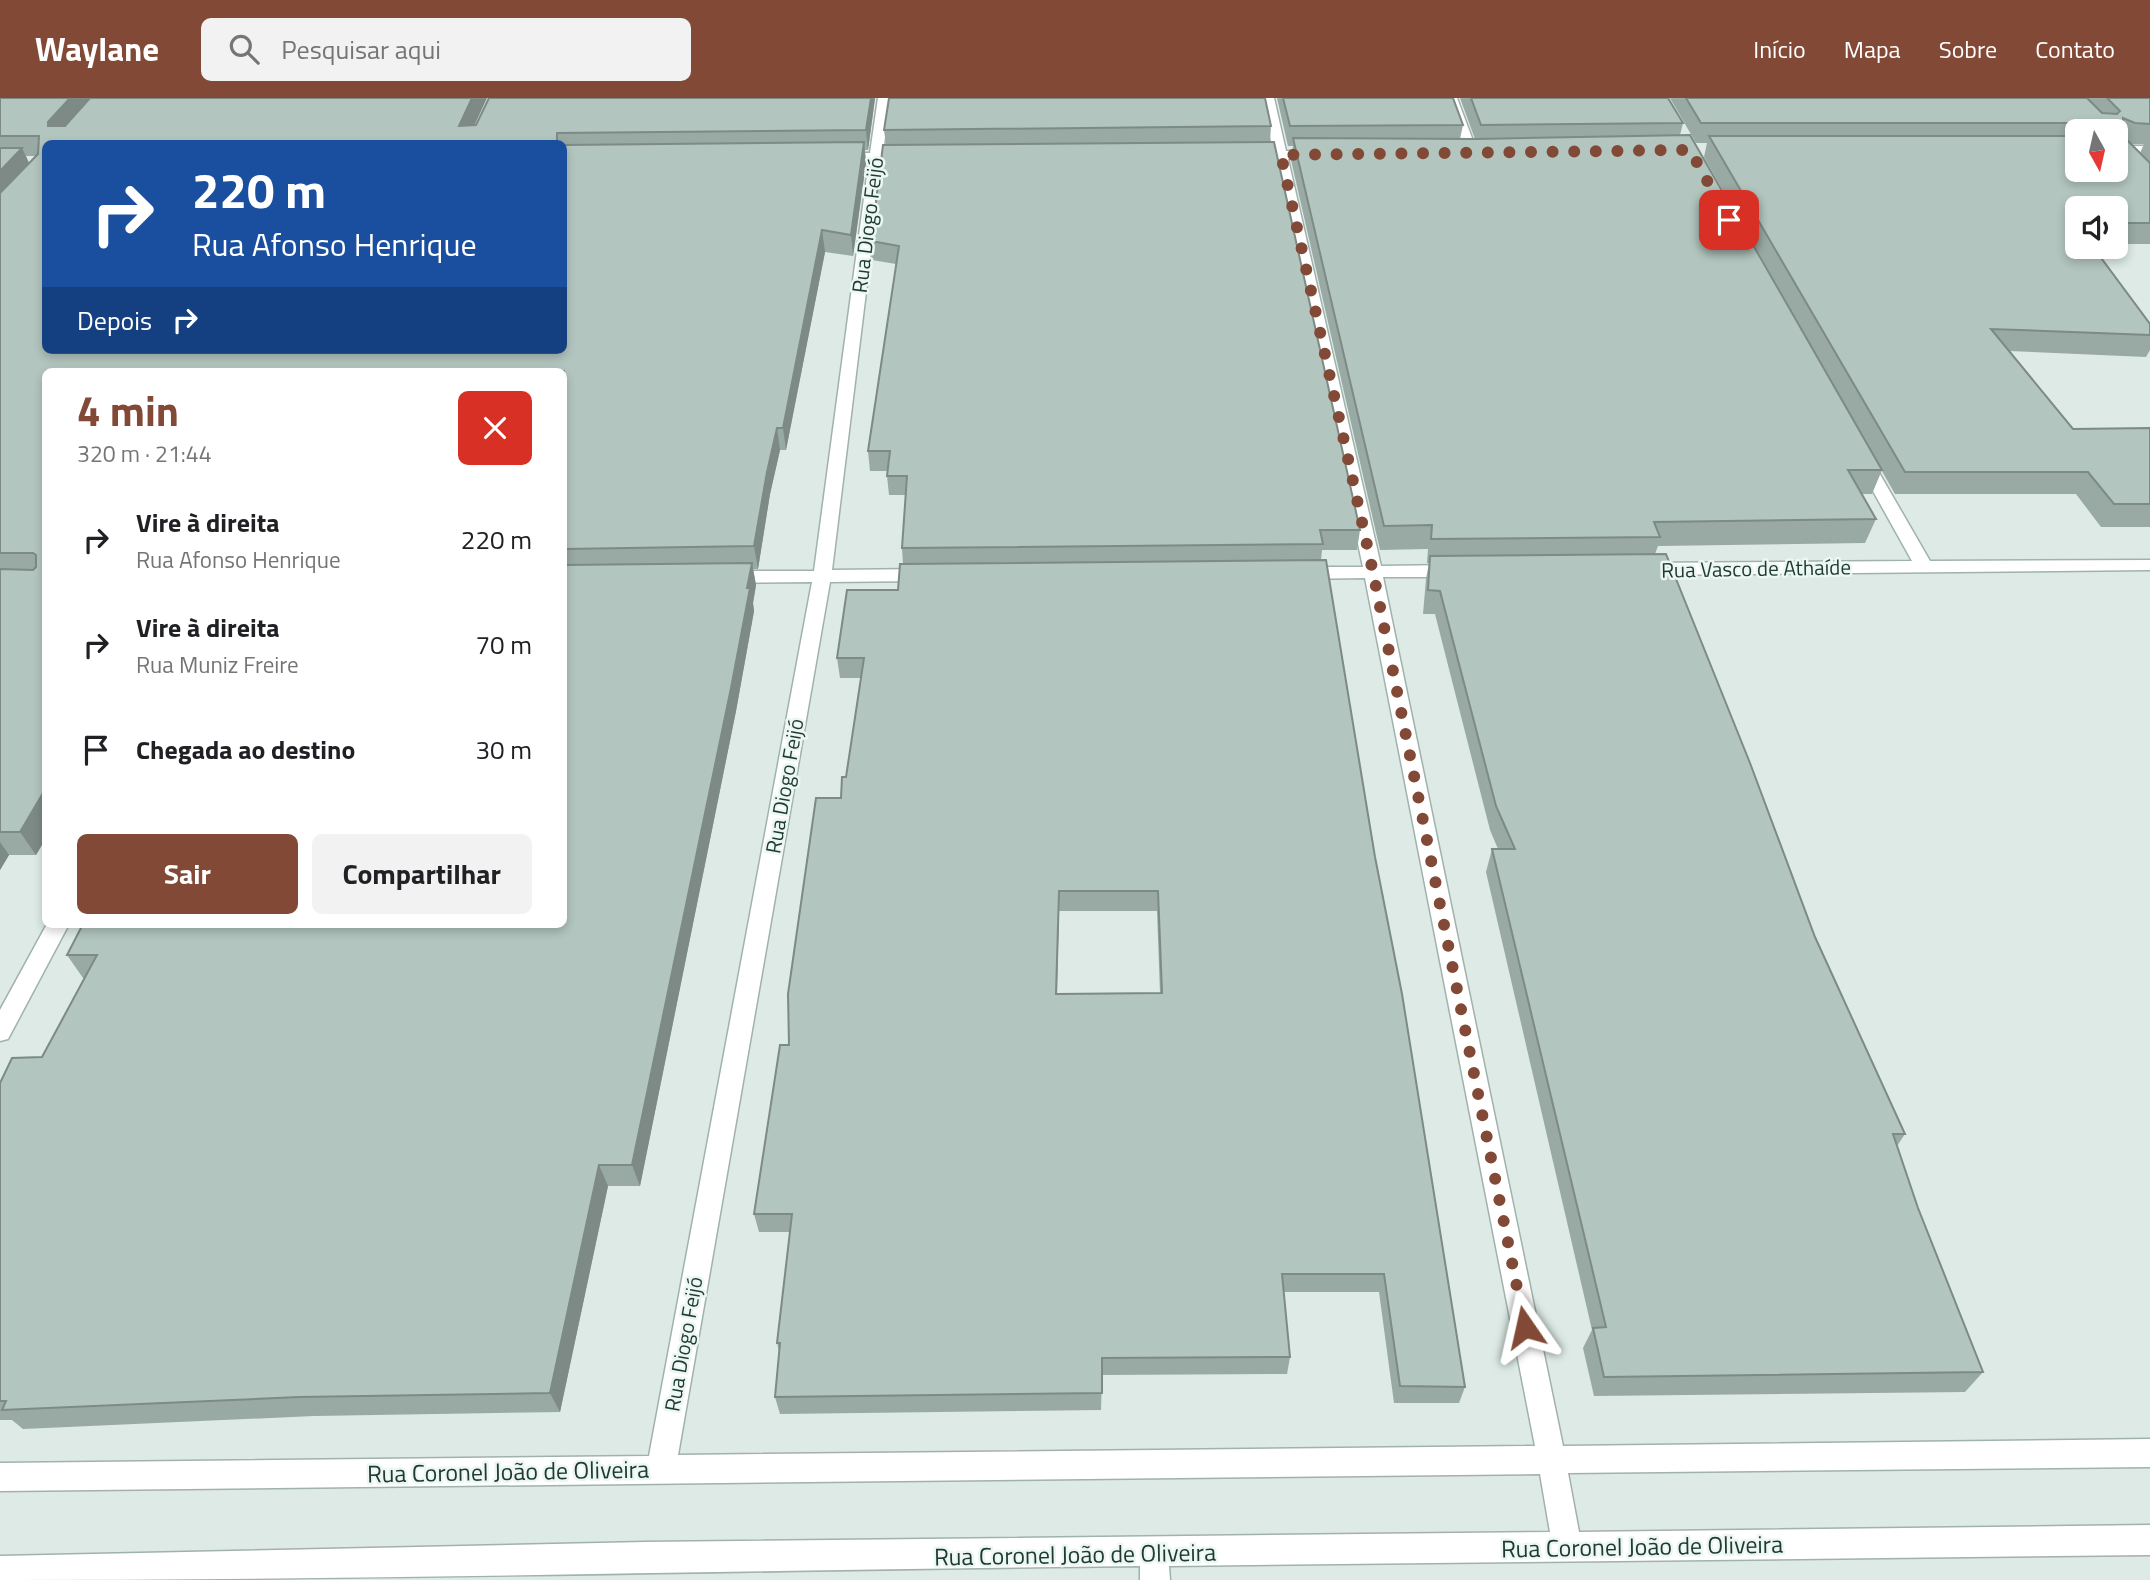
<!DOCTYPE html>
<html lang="pt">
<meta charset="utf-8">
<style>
:root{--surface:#fff;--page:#f2f2f2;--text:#202124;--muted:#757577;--accent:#824936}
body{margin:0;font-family:"Titillium Web",sans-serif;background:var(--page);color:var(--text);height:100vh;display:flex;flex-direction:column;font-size:26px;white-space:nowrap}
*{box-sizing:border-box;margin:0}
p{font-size:23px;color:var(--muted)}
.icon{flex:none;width:38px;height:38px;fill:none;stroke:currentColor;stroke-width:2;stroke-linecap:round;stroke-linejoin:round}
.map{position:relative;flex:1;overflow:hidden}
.details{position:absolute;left:42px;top:270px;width:525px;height:560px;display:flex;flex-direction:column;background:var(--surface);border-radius:10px;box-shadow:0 4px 10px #0003}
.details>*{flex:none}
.guide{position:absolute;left:42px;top:42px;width:525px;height:214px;border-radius:10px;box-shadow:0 4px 10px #0003;background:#1a4fa0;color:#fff;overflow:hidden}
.needle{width:46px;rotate:172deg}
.tools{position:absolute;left:2065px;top:21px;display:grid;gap:14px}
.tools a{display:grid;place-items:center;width:63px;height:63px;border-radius:10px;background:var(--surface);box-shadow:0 4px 10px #0003;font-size:35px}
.pin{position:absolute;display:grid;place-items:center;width:60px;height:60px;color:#fff;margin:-30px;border-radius:14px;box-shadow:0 4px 10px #0006}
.me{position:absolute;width:77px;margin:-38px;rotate:349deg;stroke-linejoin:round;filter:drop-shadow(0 0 5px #0008)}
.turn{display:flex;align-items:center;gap:24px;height:147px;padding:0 35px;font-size:32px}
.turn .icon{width:91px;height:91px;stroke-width:2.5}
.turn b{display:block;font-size:49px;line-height:60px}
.then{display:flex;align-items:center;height:66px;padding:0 35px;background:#0003;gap:14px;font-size:26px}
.round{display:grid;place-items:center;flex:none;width:74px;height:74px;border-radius:10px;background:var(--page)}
.head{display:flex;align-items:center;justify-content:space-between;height:119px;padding:0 35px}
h1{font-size:42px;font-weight:700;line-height:52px;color:var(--accent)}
.action{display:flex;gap:14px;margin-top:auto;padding:14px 35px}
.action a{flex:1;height:80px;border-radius:10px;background:var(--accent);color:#fff;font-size:28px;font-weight:700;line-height:80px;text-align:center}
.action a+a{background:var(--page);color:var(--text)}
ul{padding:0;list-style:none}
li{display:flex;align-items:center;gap:21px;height:105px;padding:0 35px}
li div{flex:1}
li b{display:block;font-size:26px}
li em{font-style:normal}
header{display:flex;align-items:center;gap:42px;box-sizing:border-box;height:98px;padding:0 35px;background:var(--accent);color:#fff}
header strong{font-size:33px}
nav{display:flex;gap:38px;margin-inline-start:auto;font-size:24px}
.search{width:490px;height:63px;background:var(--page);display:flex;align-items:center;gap:18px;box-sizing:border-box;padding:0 24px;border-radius:10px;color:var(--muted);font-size:26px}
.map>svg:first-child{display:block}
</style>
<header>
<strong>Waylane</strong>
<div class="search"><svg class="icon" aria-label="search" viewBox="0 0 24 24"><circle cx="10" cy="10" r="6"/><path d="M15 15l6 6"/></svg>Pesquisar aqui</div>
<nav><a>Início</a><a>Mapa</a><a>Sobre</a><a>Contato</a></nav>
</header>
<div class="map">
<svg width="2150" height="1482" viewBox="0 0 2150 1482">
<rect width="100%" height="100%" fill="#ddeae5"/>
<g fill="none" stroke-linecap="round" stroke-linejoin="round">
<defs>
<g id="minor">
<path d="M878 0H890L883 55H908L914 59 908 63H882L832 472 925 471 934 477 925 483 830 484 678 1357 1535 1348 1365 480 1301 481 1292 475 1301 469H1363L1275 61H1248L1242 57 1248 53H1273L1262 0H1274L1286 53H1321L1327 57 1321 61H1288L1381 468 1454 467 1463 473 1454 479H1383L1563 1348 2150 1341V1369L1568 1375 1579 1434 2150 1427V1457L1169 1468 1170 1482H1140V1468C760 1472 380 1482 0 1482V1458L645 1444 1550 1434 1540 1376 0 1393V1365L649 1358 812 484 727 485 718 479 727 473H814L869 63H839L833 59 839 55H870Z"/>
<polygon points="1445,0 1457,0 1478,56 1477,59 1472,60 1466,56"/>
<rect x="2116" y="48" width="34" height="8"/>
<polygon points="1862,354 1870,359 1930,463 2150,462 2150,472 1644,477 1635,471 1644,465 1912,463 1854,359"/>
<polygon points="47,826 69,826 8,941 0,943 0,912"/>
</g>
</defs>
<use href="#minor" stroke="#a0b2ac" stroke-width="3"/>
<use href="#minor" fill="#fff" fill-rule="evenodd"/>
</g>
<g fill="#99a9a3" fill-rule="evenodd">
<path d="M0 0 474 27H476L489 0H875L868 52H865L866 65 853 158 825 154 786 352H780L770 396 758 471H753L756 487 753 505 754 513 736 613 640 1088H608L560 1314 314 1318 23 1331 12 1322H0V985L42 959 85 880H83L67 857 564 826V273H46V740L36 757H9L0 772ZM46 46H564V252H46ZM26 58H37L29 66Z"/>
<polygon points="1277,0 1453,0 1463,27 1460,41 1475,41 1460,0 1668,0 1683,25 1680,37 1882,372 1872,396 1862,396 1876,421 1865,445 1658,448 1655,456 1815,839 1905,1036 1897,1048 1918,1110 1983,1274 1965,1294 1594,1298 1583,1250 1592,1232 1486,774 1492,751 1498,751 1490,732 1435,516 1423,516 1426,481 1429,465 1427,465 1428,451 1380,452 1291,62 1293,48 1288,48"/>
<path d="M1670 0H2150V146H2116V110H2077V149L2150 226V252L2146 259 2009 253 2073 331 2150 330V429H2101L2076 396H1895L1704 59 1707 45H1696ZM2077 33H2116L2077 72ZM2131 46H2144L2140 55Z"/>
<path d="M1271 28 1270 44 1360 432 1357 452H1322L1321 462 1465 1289 1459 1305H1394L1379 1194H1284L1290 1259 1287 1276 1102 1277 1101 1312 780 1316 775 1299 779 1253 777 1245 790 1134H759L754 1116 846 679 861 580H840L837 560 898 492 903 466 902 450 906 397H889L887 378 888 373H870L868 353 896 166 872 162 871 143 886 47 884 32ZM1059 813H1157L1160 895 1057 896Z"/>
</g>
<g fill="#7d8a85">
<polygon points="70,0 96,0 57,44 48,28 48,24"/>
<polygon points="472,0 487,0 466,46 459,28"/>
<polygon points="871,0 875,0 868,52 866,32"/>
<polygon points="864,44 866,65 853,158 851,137"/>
<polygon points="22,50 32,71 0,103 0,73"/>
<polygon points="822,132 825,154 786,352 783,330"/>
<polygon points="777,330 780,352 770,396 758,471 754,448 767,374"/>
<polygon points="752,465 756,487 753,505 754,513 736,613 640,1088 632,1067"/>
<polygon points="46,690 46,740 36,757 20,734"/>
<polygon points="0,744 9,757 0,772"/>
<polygon points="1059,793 1059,813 1056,916 1056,896"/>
<polygon points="599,1067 608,1088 560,1314 550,1295"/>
</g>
<g fill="#b2c5be" stroke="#7d8a85" stroke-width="2" fill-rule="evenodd">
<polygon points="0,0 70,0 48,24 48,28 65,28 90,0 472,0 459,28 476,27 489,0 871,0 866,32 557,35 557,46 46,46 46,252 335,252 334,253 355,252 564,252 564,47 864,44 851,137 822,132 783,330 777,330 767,374 754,448 564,451 564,273 46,273 46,690 20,734 0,734 0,471 33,472 36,469 36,457 33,455 0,455 0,95 38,56 39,38 0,38"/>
<polygon points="889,0 1265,0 1271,28 884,32"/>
<polygon points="1283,0 1453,0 1463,27 1290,28"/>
<polygon points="1471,0 1668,0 1683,25 1481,27"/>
<polygon points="1686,0 2087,0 2102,15 2117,16 2120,13 2107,0 2150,0 2150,26 2135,25 2123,20 2123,38 2150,65 2150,125 2116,125 2116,110 2077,110 2077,125 2075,125 2077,128 2077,149 2093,149 2150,226 2150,237 1991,231 2073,331 2150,330 2150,406 2114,406 2088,374 1905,374 1709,38 2077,38 2077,72 2116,72 2116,33 2087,33 2089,28 2086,25 1701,25"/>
<polygon points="1690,37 1882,372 1848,372 1876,421 1654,424 1660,439 1431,441 1432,427 1384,428 1293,40 1477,41"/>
<polygon points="1274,44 1360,432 1320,432 1323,446 902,450 907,378 887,378 890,353 868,353 899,148 871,143 883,47"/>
<polygon points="0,50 22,50 0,73"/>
<polygon points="1666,456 1750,665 1815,839 1905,1036 1893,1036 1918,1110 1983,1274 1604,1279 1593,1230 1606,1229 1492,751 1515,751 1496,708 1440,493 1428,492 1430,458"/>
<path d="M1326 462 1375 759 1402 896 1465 1289 1400 1288 1384 1176H1282L1290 1259 1102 1260V1295L775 1299 780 1245H777L792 1116H754L780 947H789L788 896 816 700H841L842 679H846L864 560H837L847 492H898L900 466ZM1059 793H1158L1162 895 1056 896Z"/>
<polygon points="752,465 747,490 750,490 731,590 632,1067 599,1067 550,1295 299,1299 2,1312 6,1303 0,1303 0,985 12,960 42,959 97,857 67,857 83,826 564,826 564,467"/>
</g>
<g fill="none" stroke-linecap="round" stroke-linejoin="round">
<polyline stroke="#824936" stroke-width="12" stroke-dasharray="0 21.6" points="1525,1229 1373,474 1281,57 1690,52 1729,122"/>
</g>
<g text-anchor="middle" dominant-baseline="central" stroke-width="5" stroke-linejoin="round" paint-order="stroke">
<g font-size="21" fill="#1e3a33" stroke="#edf7f2">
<text transform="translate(867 127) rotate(-83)">Rua Diogo Feijó</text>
<text transform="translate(1756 470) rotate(-1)">Rua Vasco de Athaíde</text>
<text transform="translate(784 688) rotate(-80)">Rua Diogo Feijó</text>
<text transform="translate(683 1246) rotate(-80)">Rua Diogo Feijó</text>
</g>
<g font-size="24" fill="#1e3a33" stroke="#edf7f2">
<text transform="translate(508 1373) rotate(-1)">Rua Coronel João de Oliveira</text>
<text transform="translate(1642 1448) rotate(-1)">Rua Coronel João de Oliveira</text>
<text transform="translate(1075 1456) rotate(-1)">Rua Coronel João de Oliveira</text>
</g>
</g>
</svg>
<div class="tools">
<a><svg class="needle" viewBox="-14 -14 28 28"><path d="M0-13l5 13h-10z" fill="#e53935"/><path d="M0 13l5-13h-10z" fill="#757577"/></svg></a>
<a><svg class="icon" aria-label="sound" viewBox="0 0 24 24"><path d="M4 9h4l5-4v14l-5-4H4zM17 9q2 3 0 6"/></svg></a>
</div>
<div class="pin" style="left:1729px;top:122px;background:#d93025"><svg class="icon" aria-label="arrive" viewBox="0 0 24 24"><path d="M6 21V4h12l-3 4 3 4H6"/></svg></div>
<svg class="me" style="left:1525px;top:1229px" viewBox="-20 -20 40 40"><path d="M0-17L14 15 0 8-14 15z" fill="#824936" stroke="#fff" stroke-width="4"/></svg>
<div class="guide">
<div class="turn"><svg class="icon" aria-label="right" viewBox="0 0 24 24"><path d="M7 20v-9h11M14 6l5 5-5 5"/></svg><div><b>220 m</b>Rua Afonso Henrique</div></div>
<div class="then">Depois<svg class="icon" aria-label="right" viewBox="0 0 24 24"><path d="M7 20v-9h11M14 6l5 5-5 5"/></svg></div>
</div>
<section class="details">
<div class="head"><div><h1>4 min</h1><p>320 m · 21:44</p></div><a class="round" style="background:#d93025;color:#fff"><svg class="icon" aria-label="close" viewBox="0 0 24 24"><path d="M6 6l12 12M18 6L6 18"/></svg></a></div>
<ul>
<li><svg class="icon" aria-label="right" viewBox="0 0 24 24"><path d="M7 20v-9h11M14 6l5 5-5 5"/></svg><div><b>Vire à direita</b><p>Rua Afonso Henrique</p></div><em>220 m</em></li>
<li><svg class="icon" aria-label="right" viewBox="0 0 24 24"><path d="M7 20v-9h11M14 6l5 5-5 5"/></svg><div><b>Vire à direita</b><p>Rua Muniz Freire</p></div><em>70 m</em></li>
<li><svg class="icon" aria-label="arrive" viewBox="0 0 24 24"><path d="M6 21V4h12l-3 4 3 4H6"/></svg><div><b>Chegada ao destino</b></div><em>30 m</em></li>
</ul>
<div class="action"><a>Sair</a><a>Compartilhar</a></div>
</section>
</div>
